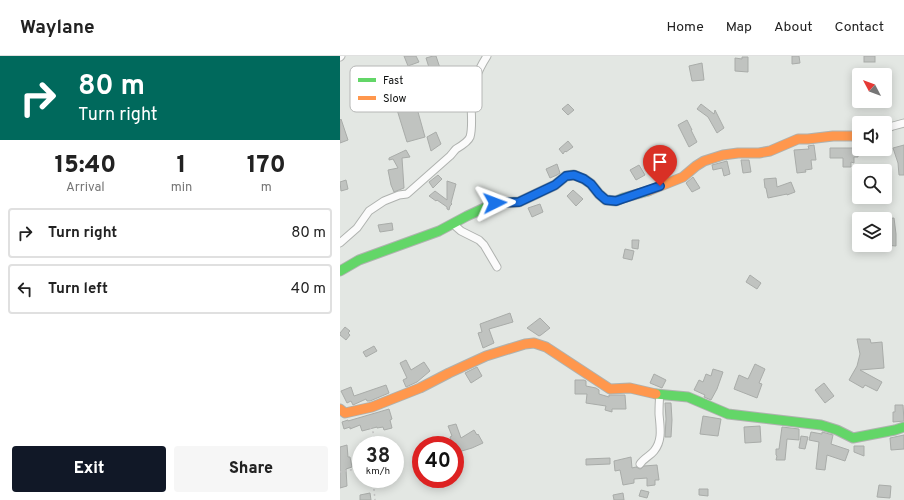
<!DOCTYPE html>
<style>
:root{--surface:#fff;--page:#f6f6f6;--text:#222;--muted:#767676;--line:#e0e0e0;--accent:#111827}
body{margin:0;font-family:Overpass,sans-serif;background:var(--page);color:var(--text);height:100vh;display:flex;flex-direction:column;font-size:15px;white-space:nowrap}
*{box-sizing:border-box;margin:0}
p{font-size:13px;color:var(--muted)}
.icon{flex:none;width:22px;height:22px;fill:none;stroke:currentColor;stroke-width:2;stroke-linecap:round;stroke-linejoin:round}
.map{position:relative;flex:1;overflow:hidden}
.sheet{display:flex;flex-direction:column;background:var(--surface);width:340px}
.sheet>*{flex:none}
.hud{background:#00695c;color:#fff;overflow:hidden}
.needle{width:26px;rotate:311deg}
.tools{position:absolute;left:512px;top:12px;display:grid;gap:8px}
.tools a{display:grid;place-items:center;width:40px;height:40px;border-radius:4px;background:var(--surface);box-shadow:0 2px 10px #0003;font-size:20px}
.speed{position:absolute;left:12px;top:380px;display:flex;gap:8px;font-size:20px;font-weight:700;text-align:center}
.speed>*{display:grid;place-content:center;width:52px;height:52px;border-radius:50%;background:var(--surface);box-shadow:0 2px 10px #0003;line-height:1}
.speed small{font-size:10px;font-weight:400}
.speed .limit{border:6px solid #d22;background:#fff;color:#111}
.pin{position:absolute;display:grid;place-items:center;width:34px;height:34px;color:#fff;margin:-41px -17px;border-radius:50% 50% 50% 0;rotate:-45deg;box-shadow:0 0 4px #0007}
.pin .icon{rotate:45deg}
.me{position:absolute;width:44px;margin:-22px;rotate:87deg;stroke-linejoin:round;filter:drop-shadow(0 0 3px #0008)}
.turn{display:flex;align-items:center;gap:14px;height:84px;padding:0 12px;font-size:18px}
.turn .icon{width:52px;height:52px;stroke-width:2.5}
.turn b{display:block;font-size:28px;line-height:34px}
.eta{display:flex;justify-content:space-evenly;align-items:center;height:68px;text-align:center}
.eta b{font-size:24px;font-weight:800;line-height:28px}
.primary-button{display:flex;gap:8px;margin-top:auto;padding:8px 12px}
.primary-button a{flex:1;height:46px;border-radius:4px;background:var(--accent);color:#fff;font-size:16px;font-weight:800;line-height:46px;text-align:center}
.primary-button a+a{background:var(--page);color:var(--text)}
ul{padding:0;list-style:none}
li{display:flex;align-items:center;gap:12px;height:50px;margin:0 8px 6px;padding:0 4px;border:2px solid var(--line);border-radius:4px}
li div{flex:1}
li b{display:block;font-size:15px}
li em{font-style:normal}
header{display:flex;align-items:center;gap:24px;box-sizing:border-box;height:56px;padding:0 20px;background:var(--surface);border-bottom:1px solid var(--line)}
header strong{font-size:19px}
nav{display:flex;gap:22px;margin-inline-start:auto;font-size:14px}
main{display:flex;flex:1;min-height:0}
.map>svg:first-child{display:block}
</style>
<header>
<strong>Waylane</strong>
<nav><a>Home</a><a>Map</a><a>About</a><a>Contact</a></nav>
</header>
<main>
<section class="sheet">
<div class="hud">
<div class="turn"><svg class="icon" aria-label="right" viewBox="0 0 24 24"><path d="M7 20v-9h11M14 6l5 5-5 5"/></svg><div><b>80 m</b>Turn right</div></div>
</div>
<div class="eta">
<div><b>15:40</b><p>Arrival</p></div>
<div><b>1</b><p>min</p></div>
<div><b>170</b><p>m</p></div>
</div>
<ul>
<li><svg class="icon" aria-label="right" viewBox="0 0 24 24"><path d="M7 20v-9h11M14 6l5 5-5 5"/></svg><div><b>Turn right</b></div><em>80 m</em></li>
<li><svg class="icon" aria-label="left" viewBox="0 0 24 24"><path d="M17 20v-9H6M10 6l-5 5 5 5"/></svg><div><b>Turn left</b></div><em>40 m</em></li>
</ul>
<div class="primary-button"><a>Exit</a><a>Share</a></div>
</section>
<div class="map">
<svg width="564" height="444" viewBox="0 0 564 444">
<rect width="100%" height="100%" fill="#e3e7e3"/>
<g fill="#c0c3c0" stroke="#a9aca9">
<polygon points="64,0 76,0 79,6 68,10"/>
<polygon points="93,0 96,0 104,24 121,21 124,38 101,42 97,20 92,21 86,2"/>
<polygon points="452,0 459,0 460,7 452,8"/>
<rect x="524" y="0" width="11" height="6"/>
<polygon points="402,1 408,1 408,16 395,15 395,2 402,3"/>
<polygon points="362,7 364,24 352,25 349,10"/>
<polygon points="61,23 65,41 73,38 85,81 67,86 54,44 58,43 54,25"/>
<polygon points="228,48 234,54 228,59 222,53"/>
<polygon points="361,48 374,58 375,54 384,72 377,77 368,61 357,53"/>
<polygon points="1,63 8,84 0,87 0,64"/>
<polygon points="347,64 352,74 351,74 357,86 349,91 338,69"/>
<polygon points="96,76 101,88 91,95 87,81"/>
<polygon points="228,85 233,91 226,96 225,95 223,98 219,93"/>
<polygon points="474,89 476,104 471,104 472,113 465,114 466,116 457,117 454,94 469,93 468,90"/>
<polygon points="564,89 564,119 559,119 558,107 553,92"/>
<polygon points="490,92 519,92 518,101 514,101 514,107 511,106 511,111 503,111 503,102 490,102"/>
<polygon points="66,94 70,101 62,102 64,132 54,136 51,129 48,114 58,112 53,103 49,104 49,102"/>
<polygon points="401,104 409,104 411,116 403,117"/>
<polygon points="387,105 390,118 384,120 382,112 373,114 372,109"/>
<polygon points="217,108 220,117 217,119 210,122 206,113"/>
<polygon points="299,109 305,119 296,124 290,114"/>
<polygon points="98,119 102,123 93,132 89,126"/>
<polygon points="353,121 360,132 352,136 346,127"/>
<polygon points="436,122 437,131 451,126 455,136 447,139 447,138 428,142 426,132 425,132 424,123"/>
<polygon points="6,124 8,133 1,135 0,126"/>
<polygon points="107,125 116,128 111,147 112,148 110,150 109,154 107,153 107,151 97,144 96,145 89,140 95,135 107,144"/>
<polygon points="233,134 243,143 236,150 227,140"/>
<polygon points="200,148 203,156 192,161 188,152"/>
<polygon points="554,162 556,178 556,190 545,189 545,163"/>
<polygon points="52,167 53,174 40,176 38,169"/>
<polygon points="292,184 299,184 298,193 292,192"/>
<polygon points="285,193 294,195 292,204 283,202"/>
<polygon points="410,219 421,227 417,233 406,226"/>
<polygon points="170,257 173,266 149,273 154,287 143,292 138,277 142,276 140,268"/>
<polygon points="200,262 210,272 201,279 199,280 187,272"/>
<polygon points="5,271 10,275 8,277 10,279 6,284 0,279 0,277"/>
<polygon points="517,283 530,283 531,287 542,286 544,312 520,314 542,326 537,335 525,329 523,332 509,324 517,310 520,298"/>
<polygon points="34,290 37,295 26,301 23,296"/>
<polygon points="66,304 71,314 84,306 90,315 77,326 66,331 63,324 67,322 60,307"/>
<polygon points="415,308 425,313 419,327 422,328 417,342 394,333 399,319 408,323"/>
<polygon points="137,311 142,320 131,327 125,317"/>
<polygon points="373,313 383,316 377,333 371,344 364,341 365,339 354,334 359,324 363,326 366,318 371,320"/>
<polygon points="314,318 326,324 322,332 310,327"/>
<polygon points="235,324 244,324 246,325 246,330 256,332 259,334 259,338 269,341 269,339 285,339 286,353 272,353 272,356 265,354 266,350 246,347 247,338 235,338"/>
<polygon points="484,327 494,340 485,347 475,334"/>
<polygon points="46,329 49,337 30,345 27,345 26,343 13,349 11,345 7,347 1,335 11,331 14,340"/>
<polygon points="325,347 331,347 332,364 331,381 325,381 326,363"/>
<polygon points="555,349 563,349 564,365 553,366 553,356 555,356"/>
<polygon points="49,353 52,363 50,364 52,372 44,374 43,371 37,372 37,371 22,375 20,369 10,373 10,371 4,373 2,366 8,364 8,365"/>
<polygon points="363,360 381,363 378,380 360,378"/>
<polygon points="116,368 121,382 134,374 137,379 138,378 143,387 132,392 115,397 115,389 112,389 110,381 112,380 108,370"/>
<polygon points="420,370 421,386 405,387 404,371"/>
<polygon points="442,371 459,373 459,384 447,383 445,404 436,404 437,400 436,399 436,393 439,393"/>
<polygon points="471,376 482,378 482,376 493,379 491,388 509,394 505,405 487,399 485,414 476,413 479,386 469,384"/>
<polygon points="564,379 564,393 551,394 550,382"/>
<polygon points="461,380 468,381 465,393 459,392"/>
<polygon points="7,389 8,401 10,401 12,411 6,413 7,430 0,432 0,391"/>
<polygon points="514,390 524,390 524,400 514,396"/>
<polygon points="291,401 292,412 296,411 300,413 302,412 304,410 317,409 319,424 315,424 315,429 307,430 307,422 294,423 294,427 283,429 280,414 275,415 274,405"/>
<polygon points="270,402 270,408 246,409 246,403"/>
<polygon points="539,429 551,430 550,442 537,441"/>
<polygon points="359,433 368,433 368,440 359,439"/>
<polygon points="301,434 309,436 307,442 299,440"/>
<polygon points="30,437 31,444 20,444 20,439"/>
<polygon points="283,437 284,444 274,444 273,439"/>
</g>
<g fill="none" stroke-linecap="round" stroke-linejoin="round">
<defs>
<g id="street">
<polyline points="0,1 1,0"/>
<polyline points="545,73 553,70 564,67"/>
<polyline points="113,168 121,175 139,184 144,189 157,211"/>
<path d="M0 187 17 172 29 155 44 145 59 139 67 138 110 100C112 98 114 95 116 93 121 90 128 86 130 81 133 71 131 56 131 47 131 29 138 14 147 0"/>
<path d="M300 408C304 402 310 400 314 395 323 384 320 371 319 358 319 352 319 345 320 339"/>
</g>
<g id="fast">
<polyline points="0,215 19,204 99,175 127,160 155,147 179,146 215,129 226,120 234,119 244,123 251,128 259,138 266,144 276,145 283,142 308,135"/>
<polyline points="316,338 348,341 388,358 481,369 497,374 513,382 555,374 564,371"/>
</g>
<g id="slow">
<polyline points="308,135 343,121 356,110 364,105 383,99 398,97 419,97 430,95 458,83 468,83 493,80 519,80"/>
<polyline points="0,353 5,357 32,351 80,332 109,317 146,300 185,288 194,287 206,291 270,333 290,332 316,338"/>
</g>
</defs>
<use href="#street" stroke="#afb2af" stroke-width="9"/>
<use href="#fast" stroke="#afb2af" stroke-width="11"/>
<use href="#slow" stroke="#afb2af" stroke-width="11"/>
<g stroke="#c4c4c4" stroke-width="1.5" stroke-dasharray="2 3" stroke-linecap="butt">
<polyline points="30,371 33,376 36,389"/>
<polyline points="0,416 21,412"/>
<polyline points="33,423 35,444"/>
</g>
<use href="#street" stroke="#fbfbfb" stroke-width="7"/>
<use href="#fast" stroke="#63d668" stroke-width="9"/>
<use href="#slow" stroke="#ff974d" stroke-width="9"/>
</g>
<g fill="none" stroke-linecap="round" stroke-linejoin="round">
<defs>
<polyline id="route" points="155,147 179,146 215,129 226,120 234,119 244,123 251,128 259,138 266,144 276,145 320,130"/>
</defs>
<use href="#route" stroke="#114b97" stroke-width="10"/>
<use href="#route" stroke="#1a73e8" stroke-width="7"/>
</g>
<rect x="10" y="10" width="132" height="46" rx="6" fill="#fff" stroke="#b6b7b6" stroke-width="1"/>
<rect x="18" y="22" width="18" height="4" fill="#63d668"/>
<rect x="18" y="40" width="18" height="4" fill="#ff974d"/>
<g font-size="11" fill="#0c0e0d">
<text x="43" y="28">Fast</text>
<text x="43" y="46">Slow</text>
</g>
</svg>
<div class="tools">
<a><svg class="needle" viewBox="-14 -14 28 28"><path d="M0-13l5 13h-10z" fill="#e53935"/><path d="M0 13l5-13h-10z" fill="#767676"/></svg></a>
<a><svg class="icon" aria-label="sound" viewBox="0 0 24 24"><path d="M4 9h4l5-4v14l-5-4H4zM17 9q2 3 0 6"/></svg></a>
<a><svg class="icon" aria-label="search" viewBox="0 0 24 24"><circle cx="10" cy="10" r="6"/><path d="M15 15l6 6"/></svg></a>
<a><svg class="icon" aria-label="layers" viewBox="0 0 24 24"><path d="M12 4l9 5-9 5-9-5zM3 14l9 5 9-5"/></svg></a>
</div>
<div class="speed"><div>38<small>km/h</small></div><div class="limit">40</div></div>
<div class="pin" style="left:320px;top:130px;background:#d93025"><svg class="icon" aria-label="arrive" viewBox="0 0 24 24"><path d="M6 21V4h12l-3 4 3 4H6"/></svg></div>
<svg class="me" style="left:155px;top:147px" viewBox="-20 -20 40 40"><path d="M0-17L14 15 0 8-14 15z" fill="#1a73e8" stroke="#fff" stroke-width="4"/></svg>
</div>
</main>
